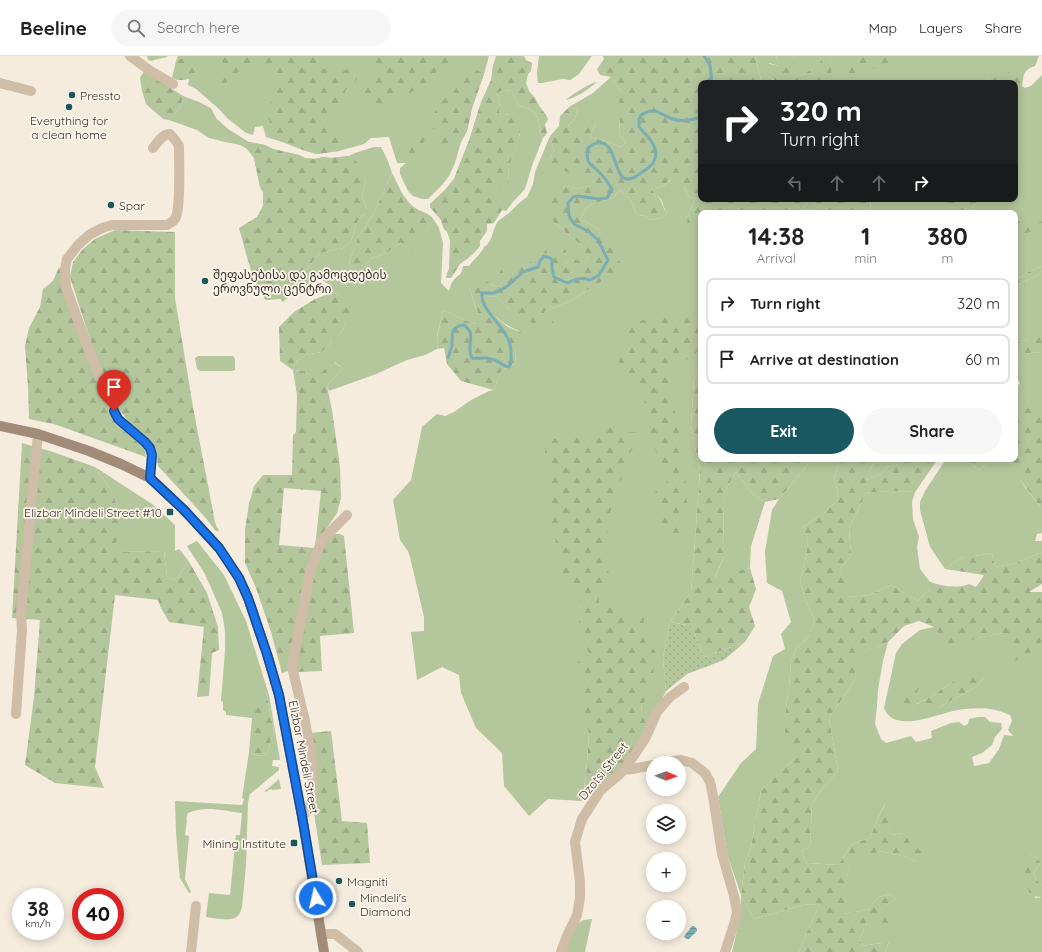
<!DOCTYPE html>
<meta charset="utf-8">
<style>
:root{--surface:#fff;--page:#f6f6f6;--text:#222;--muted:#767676;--line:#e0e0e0;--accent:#195761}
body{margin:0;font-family:Quicksand,"Noto Sans Georgian",sans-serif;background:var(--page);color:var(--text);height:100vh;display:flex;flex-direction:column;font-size:15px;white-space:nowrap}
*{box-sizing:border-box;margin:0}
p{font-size:13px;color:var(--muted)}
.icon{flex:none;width:22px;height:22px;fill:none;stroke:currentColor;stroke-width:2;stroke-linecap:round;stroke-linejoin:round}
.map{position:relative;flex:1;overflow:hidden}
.sheet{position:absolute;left:698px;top:154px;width:320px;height:252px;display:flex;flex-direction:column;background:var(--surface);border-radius:8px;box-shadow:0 2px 10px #0003}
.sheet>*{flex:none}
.banner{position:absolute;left:698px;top:24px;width:320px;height:122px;border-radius:8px;box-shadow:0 2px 10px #0003;background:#202124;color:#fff;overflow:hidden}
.needle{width:26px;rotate:91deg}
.tools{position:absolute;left:646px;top:700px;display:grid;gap:8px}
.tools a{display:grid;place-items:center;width:40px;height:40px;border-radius:50%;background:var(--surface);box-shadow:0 2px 10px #0003;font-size:20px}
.speed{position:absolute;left:12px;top:832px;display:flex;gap:8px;font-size:20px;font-weight:700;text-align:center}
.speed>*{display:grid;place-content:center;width:52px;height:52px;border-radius:50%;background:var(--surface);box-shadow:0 2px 10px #0003;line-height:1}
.speed small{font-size:10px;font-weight:400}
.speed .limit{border:6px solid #d22;background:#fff;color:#111}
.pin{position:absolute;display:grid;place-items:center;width:34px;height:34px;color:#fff;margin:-41px -17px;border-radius:50% 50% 50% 0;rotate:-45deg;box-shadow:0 0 4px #0007}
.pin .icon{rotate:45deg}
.me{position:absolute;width:44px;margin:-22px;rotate:351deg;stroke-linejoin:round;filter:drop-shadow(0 0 3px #0008)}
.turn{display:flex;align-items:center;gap:14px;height:84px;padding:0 16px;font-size:18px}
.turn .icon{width:52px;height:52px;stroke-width:2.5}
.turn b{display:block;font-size:28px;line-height:34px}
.lanes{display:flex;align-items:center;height:38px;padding:0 16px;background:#0003;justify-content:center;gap:20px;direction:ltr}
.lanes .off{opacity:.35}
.eta{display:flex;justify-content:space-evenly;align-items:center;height:68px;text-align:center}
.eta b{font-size:24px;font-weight:700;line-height:28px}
.button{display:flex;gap:8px;margin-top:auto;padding:8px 16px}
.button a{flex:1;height:46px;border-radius:24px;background:var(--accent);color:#fff;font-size:16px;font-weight:700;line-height:46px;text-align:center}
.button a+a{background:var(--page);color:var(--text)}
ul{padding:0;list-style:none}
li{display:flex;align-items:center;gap:12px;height:50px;margin:0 8px 6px;padding:0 8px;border:2px solid var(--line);border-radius:8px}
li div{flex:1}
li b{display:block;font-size:15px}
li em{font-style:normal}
header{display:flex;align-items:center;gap:24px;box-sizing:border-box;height:56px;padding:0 20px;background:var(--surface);border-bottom:1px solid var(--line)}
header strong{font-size:19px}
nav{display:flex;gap:22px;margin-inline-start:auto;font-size:14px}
.search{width:280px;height:36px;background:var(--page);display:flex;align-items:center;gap:10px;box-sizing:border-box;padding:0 14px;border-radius:22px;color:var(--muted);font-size:15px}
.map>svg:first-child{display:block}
</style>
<header>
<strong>Beeline</strong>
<div class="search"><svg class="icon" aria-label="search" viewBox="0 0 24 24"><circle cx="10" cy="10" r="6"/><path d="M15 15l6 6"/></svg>Search here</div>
<nav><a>Map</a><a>Layers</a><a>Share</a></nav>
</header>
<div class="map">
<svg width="1042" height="896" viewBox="0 0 1042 896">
<defs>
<pattern id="forest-firs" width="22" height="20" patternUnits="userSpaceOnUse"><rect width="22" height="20" fill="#b4c69c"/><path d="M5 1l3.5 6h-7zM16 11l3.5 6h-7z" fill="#9caa86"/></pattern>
<pattern id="garden-dots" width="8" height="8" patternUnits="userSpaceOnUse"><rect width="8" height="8" fill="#b4c69c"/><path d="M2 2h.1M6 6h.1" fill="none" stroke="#9caa86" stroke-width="1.8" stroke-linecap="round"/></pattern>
<pattern id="water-rules" width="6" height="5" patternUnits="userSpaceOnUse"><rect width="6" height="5" fill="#79aeb5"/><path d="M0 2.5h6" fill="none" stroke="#648e93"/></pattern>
</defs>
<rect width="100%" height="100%" fill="#f5ecde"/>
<g fill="#b4c69c" fill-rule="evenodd">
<path d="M147 0H168C164 3 158 2 152 5L148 4Z"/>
<polygon points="178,0 300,0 275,16 275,36 285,42 304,0 489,0 484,18 472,52 467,75 461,86 455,107 449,120 443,128 428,143 422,143 413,140 408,135 400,118 400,112 406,107 397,107 389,81 371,82 364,88 339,95 317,98 303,94 286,87 266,81 263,70 255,71 253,79 246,77 227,62 219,53 196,33 188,29 189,23 177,24 176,5"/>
<polygon points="539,0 592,0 579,18 570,24 563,23 542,27 538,27 537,17"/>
<polygon points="755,0 776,0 777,4 784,10 779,10 769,7 768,20 777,27 762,27"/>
<path d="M793 0H821L820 7C813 12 806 19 798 20L794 14V2Z"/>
<path d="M831 0H1039L1035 10C1023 14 1024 18 1022 30L1025 32 1031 30 1042 19V210L1028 216 1015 225V157H968L978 145 977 143H1015V55L1018 54 1015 44V37L1017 36 1022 18 1010 17 988 23 986 27H830C832 19 830 9 831 0Z"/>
<polygon points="611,21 622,37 619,78 626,87 620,91 606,85 589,81 596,67 583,78 568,70 575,62 578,53 569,51 593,37"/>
<path d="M597 26C587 34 578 41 566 44 571 39 590 27 597 26Z"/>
<path d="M504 34 512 35 519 50C529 52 538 55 539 67 540 75 538 75 543 82L533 107 525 133 513 146 506 155 502 154 444 173 441 164 430 151V148L445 134 454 123 470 82 479 53 509 127V110L520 78 509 58H499L500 51 497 37Z"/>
<path d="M183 40 199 46 211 52 216 62 228 73 249 86 265 89 273 93 299 99 305 102 314 103 323 101 331 102 349 100 355 97 374 91H381L388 105 392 117 373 159 358 181 354 194 349 205 352 216 363 213 371 203 388 196 401 186 407 196 424 178 434 164 439 172 443 187 441 227 449 235C450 232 451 227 453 225 458 218 462 220 463 210H469C474 203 481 198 484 191L487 189 491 183 494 173 498 165 509 157 519 147 527 141 533 128 535 116 550 80 554 94 549 105 580 120 594 126 592 129 578 133 566 130 561 132H551L552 165 581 189 588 201 586 207 570 205 564 208 533 209 510 222 496 231 485 224 469 231 478 259 474 268 443 254 437 281 438 288 437 293 425 299 407 304 376 318 329 335 327 330 343 312 334 306 320 319H310L305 315 293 314 297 305 305 299 322 296 343 274 346 266 338 239 333 236 331 230 315 219 303 234 289 241 283 246 305 216 320 197 343 192 351 185 357 166 367 154 362 140 366 123 258 161 263 150V136L260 131 254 102 247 93 240 89 225 86 209 82 197 74 169 64 180 52Z"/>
<path d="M672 123 684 131 689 140 695 143 688 159 699 170 701 169V228L699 238 701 240V316L694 321 691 369 700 416 691 536 670 566 663 602 666 635 648 670 641 657 642 647 651 640V628L587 662 589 679 586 720 584 730 588 739 581 745 548 743 529 760 504 730 502 697 476 672 461 637 459 619 442 611 417 624 411 576 424 575V561L410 501 408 495 400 484 393 444 411 424 422 371 437 358 445 360 454 356 471 344 489 335 494 334 501 315 516 307 515 293 523 277C512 272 492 262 486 250 485 248 485 244 484 241L495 240 509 253 553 267 544 256 572 244 588 234 601 174 580 163 587 151 595 147 610 143 621 134C631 143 632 146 637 159L645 160 651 164 661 162 667 159 661 143 655 139 652 133 663 130Z"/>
<polygon points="811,143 818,143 813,151 814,157 799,157"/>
<polygon points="871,143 951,143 947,145 947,155 946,157 870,157"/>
<polygon points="1042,215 1042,278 1041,278 1026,284 1018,286 1015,290 1015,229 1035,221"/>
<path d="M1015 292 1021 305C1027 295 1032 297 1042 297V374L1015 384V333L1020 327 1015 321Z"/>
<polygon points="198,300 233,300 235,303 235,314 232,315 200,315 197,313 195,302"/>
<polygon points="812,403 841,403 834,422 838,436 837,445 825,456 803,471 808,485 806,501 800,524 805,543 815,565 809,580 795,594 791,606 789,632 785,659 785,676 796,701 761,735 751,791 745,807 741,839 754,863 802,849 820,848 804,883 799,896 732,896 740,862 741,839 727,798 718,741 741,707 756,693 758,648 773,600 785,593 781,578 791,566 782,535 767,527 765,496 772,454 779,443"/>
<polygon points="875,403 900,403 899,408 887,411 881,418 866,424"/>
<polygon points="946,403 965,403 979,414 991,403 1007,403 1025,431 1042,453 1042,477 1037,478 1035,485 1042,485 1042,496 1016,507 995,511 992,497 974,500 964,500 945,513 930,491 920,454 920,446 925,435"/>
<polygon points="95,411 152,448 175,469 175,495 179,493 188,504 179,520 174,524 167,520 164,495 123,496 115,489 111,434"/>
<polygon points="736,416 753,438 765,446 751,490 750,512 715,522 724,501 723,438"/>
<polygon points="890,435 915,436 912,446 913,463 919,481 917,491 920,513 930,526 930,533 918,545 891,529 870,539 847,541 840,512 851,501 849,472 866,437"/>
<path d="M197 485 224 519 246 565 269 639 280 704H273L272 710 279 711V714L250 738 248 746 246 809 242 851C241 855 239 860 235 862 228 865 213 862 206 861L209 837 230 839 236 779H240L242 757C225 755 204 749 188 757L186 763 187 764 185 779 189 780 185 823 191 836 189 837 180 822 179 814 176 776 175 745 242 749 244 743 242 742 249 696C255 700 260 701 267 698L274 675 266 636 252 655V662L226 659V656L223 654V646L221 645 225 595V575L222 557 205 518 187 490Z"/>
<path d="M934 571 978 582 1003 577 1035 593 1042 585V829L1036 823 1033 817 1041 806 1029 797 1035 842 1042 841V896H885L889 886 862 890 860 883 867 866 886 849 896 843 890 838 879 841 867 854 844 858V832L851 805 880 795 907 801 917 806 911 787 904 777 891 779 885 748 878 762 870 782 852 788 838 809 807 807 801 795 810 791 812 748 822 733 838 715 829 662 855 624 856 599 888 586 883 605 878 633 877 650 875 668 881 683 886 687 911 680 916 686 932 682 931 675 951 667 959 666 964 670 968 668 969 663 978 661H985L990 666 1001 667 1002 673 995 681 992 689 982 697 972 701 974 710 989 707 999 693 1004 679 1013 680 1008 674 1012 665 1010 659C994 651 975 651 958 654 939 657 894 679 884 652L896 597 902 588 920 574ZM984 622 977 630 938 652 915 653 901 655V644H914L916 648 932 640 951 627Z"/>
<polygon points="279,723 281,733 272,734 272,733 268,734 268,735 264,736"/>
<polygon points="592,863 585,896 564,896 576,869 583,864"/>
</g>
<g fill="url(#forest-firs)" fill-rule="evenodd">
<path d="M188 0H199C199 4 200 8 199 13 195 24 181 26 172 22L176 5Z"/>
<polygon points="227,0 232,3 234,0 314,0 317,8 324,13 340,16 352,11 360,12 357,23 345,35 348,51 334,52 327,63 332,74 342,85 339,95 317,98 303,94 272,82 268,74 270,64 264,59 262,52 281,40 275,36 275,17 265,20 254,6 238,16 220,32 215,33 211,26 216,19 226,13 223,9 222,1"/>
<polygon points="364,0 460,0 438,13 428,28 407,38 394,43 385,56 375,56 372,55 365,40 364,31 373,16 365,6"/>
<path d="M496 0H524L526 4 532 7 531 15 528 18 526 27 529 35 535 42 540 51 546 59 548 63 545 69 547 77 543 82C538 75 540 75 539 67 538 55 529 52 519 50L512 35 504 34 497 37 500 51 499 58C503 58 508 58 512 59 530 67 513 95 510 108 508 114 509 120 509 126L504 132H495L499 141 507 143 502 154 494 167 487 168V175L480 185V190L472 199 460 208 451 222H446L447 217 449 213 450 184 447 176 444 173 441 164 430 151V148L445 134 454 123 470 82 481 46 491 24 493 9Z"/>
<path d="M603 0H755L762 27H701V143H811L799 157H701V169H687L688 159 695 143 689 140 684 131 673 130 671 123 663 130 652 133 655 139 660 143 667 159 661 162 651 164 645 160 637 159C632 146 631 143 621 134L610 143 595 147 587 151 580 163 601 174 612 189 621 209 614 217 572 244 544 256 554 267C550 268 546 270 542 270 524 267 507 252 495 240L485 241 486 250 494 260 508 271 523 277 528 290 515 293 516 307 501 315 494 334 461 325 447 308 444 292 437 293 438 288 437 282 443 254 474 268 478 258 469 231 473 225 485 224 496 231 510 222 499 218 502 213 526 200 533 209 550 189 556 190 566 194 564 208C575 202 575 203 585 207L588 202 581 189 552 165 549 137 551 132H561L566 130 578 133 592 129 594 126 554 111 549 105 554 94 550 80 559 70 560 60 569 51 578 53 575 62 568 70 583 77 590 66 596 67 589 81 606 85 620 91 626 87 619 78 620 67 619 45 622 37 611 21 600 19 597 13 604 3Z"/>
<path d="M776 0H793L794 2V14L798 20C806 19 812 12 820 7L821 0H840L833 1H831C830 9 833 19 830 27H796L787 24C778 30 777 25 768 20L766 7 779 10H783L777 4Z"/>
<polygon points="850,0 910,0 850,21 846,12"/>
<polygon points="475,13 484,18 472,52 467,75 461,86 452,84 446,93 437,96 440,78 437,72 432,73 411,105 406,107 405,95 408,87 433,59 444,43 455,34 460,25 468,16"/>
<polygon points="144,15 183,40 180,52 169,64 163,63 146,48 142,35 140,22"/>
<path d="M1010 16 1022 18C1022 25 1022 32 1015 37V27H986L988 23Z"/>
<polygon points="249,86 265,89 273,93 299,99 305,102 314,103 323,101 331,102 349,100 363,110 366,123 362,140 367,154 357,166 351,185 343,192 320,197 305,216 283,246 280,243 265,244 253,222 239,172 257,161 263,150 263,136 260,131 254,102 247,93"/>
<path d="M392 117C398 128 403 143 414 151 420 156 431 157 434 164L418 187 406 197 401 186 388 196 371 203 363 213 352 216 349 205 354 194 358 181 373 159Z"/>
<polygon points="818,143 871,143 870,157 814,157 813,151"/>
<polygon points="951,143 977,143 978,145 968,157 946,157 947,155 943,149"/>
<polygon points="1016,151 1018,153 1016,161 1017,165 1036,168 1042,165 1042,170 1035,175 1025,177 1019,173 1015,175 1015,157 1003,157"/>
<polygon points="115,174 175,176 175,242 193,351 215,466 217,472 218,472 219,475 216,475 204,460 158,410 156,394 151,386 130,367 120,355 93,293 70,221 73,206 83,193 95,183"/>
<polygon points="1042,210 1042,215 1035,221 1015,229 1015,225 1028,216"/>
<polygon points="59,211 85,296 114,367 139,387 145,394 146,401 54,368 29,363 28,331 25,290 29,272 40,251 43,233 53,225"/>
<path d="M333 236C345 242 349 254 354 265L346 266 343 274 322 296 305 299 297 305 293 314 305 315 310 319 320 318 333 306 343 312 327 330 332 354 340 411 341 442 337 457 319 484 288 615 282 617 271 576 256 532 245 507V474L249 448 254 430 263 419H292L293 379 296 376 297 339 293 314 280 305 279 271 294 256 315 243ZM284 432 321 435 315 492 279 489Z"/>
<path d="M660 260 671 263 678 262H688L694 263 701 267V292L696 297 683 306 672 304 668 314 671 326 668 341 676 358 681 360 687 450 680 467 687 471 685 483 677 486 674 478 663 476C659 462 652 445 657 430L666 429 668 421 648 378 644 353 645 340 648 334 638 332 632 321 619 309V304L626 292 623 275 626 268Z"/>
<path d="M1041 277 1042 278V297C1032 297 1026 295 1021 306L1015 292V290L1018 286 1026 284Z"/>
<polygon points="701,316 701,403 812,403 779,443 765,446 753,438 736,416 723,438 724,501 715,521 750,512 756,533 749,551 755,570 745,586 704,601 692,570 670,566 691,536 700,416 691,369 694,321"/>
<polygon points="1034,345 1042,357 1042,453 1016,418 1007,403 1015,403 1015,353"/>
<path d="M608 364 614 368 621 377 638 376 637 384 627 403 624 421 614 429 613 445 608 466 607 490 602 506 609 517 599 534V549L613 552 626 558H645L642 577 645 586 655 595C655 611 651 625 651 640L642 648 641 657 648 670 619 714 592 738 588 739 584 731 586 720 589 679 580 626 575 609 589 597 578 576 580 556 579 537 572 531 562 528 558 496 553 473 545 400 546 380 559 384 573 379H590L594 372Z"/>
<polygon points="22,387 53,396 95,411 111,434 125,472 115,488 123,496 164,495 167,520 174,524 179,520 188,504 207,537 218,571 219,594 212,597 209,640 197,641 204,571 169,566 161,552 158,544 115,539 95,711 104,732 55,727 25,709 34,641 40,564 12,562"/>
<path d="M841 403H875L866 424 881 418 887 411 899 408 900 403H938L915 436 890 435 866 437 849 472 851 501 840 512 848 541 870 539 891 529 918 545 930 533V526C942 530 958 533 969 528L976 531 979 527 984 519 945 513 964 500H974L992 497 995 511 1016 507 1042 496V528L1029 536H1042V585L1036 593 1015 605 1003 577 978 582 947 591 934 571 919 565 904 570 888 586 857 599 855 624 829 662 838 715 822 733 812 748 810 791 801 795 807 807 838 809 852 788 870 782 878 762 886 747 891 779 904 777 911 787 922 796 917 806 907 801 880 795 851 806 844 832V858L867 854 879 841 890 838 896 843 886 849 891 867 867 866 860 883 862 890 889 886 885 896H799L804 883 820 848 802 849 754 863 741 839 745 807 751 791 761 735 796 701 789 695 785 676V659L789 632 791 606 795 594 809 580 815 565 805 543 800 524 806 501 808 485 803 471 825 456 837 445 838 436 834 422Z"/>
<polygon points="965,403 991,403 979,414"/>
<polygon points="335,478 340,478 344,480 354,577 320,580 322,615 296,616 312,515 325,486"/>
<path d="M976 616 984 622 977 630 938 652 928 656C918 650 914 653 905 658L901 655V644L903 632 911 626 919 631 914 644 917 648 932 640 951 627Z"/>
<path d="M266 636 274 675 267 698C260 701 255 700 249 696L252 662 251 655 254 646 258 637Z"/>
<polygon points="331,675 342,765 367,767 370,807 322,809 314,757 317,739 310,677"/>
<polygon points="1029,797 1041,806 1033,817 1036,823 1042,829 1042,841 1030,840 1023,808"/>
</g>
<polygon fill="url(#garden-dots)" points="670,566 692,570 704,601 745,586 724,604 687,618 666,635 663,602"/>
<polygon fill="url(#water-rules)" points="692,870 694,870 697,873 697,875 689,883 687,883 684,881 685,879"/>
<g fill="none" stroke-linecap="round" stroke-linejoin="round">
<g stroke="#79aeb5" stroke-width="3">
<polyline points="704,0 710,9 712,27"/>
<path d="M448 302C449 298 451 293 452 289 452 279 451 270 464 269 475 277 469 284 470 295 470 297 471 300 472 302 478 303 485 301 491 303 498 304 502 310 509 311 512 307 511 304 511 299 511 293 511 288 508 283 502 268 480 253 482 237H494L501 234 506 231 523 216 538 211 540 205 544 200 550 202 552 204V212L554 221 567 227C575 223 581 221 590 224L599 219 608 204 598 184 588 175 574 168 569 160 568 147 573 141 578 140 599 143 607 142 612 133C609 128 605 122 600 117 591 107 585 109 588 92 593 88 596 86 602 87 620 91 612 137 638 119 642 116 653 110 654 105 661 92 647 80 639 71V64L641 59C657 49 659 59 673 63 682 66 692 64 701 61"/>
</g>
<g stroke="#cfbda8" stroke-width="10">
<polyline points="130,0 149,14 173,28"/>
<polyline points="0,27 31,35"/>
<path d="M150 422 152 399 150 392 145 387 118 363 89 295 66 231 65 213 67 203 78 189 89 179 102 172 112 169H167C170 167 173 166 175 163 181 154 179 104 179 90L176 85 170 78C162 78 158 86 153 92"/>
<polyline points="16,658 22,574 21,557 38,378"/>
<polyline points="661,707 681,704 692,707 705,717 710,726 713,740 722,798 734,840 737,856 735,865 725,896"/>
<polyline points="623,714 632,713 653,709"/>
<polyline points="302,760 309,754 312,744 313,734 312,703 305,665 292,611 310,515 322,484 347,459"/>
<polyline points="321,878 335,878 358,896"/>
<polyline points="191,896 196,850"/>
<polyline points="561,896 567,880 577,859 580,842 580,826 575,786 582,763 600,735 620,718 633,701 646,681 657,656 670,641 684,631"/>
</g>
<polyline stroke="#a38b79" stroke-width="10" points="0,370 38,378 89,395 121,408 150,422 185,455 219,492 239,522 248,542 267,598 279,639 302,760 324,896"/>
</g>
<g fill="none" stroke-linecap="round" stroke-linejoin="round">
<defs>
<polyline id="route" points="114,355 118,363 145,386 150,392 152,399 150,422 185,455 219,492 239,522 248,542 267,598 279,639 302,760 316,842"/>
</defs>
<use href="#route" stroke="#114b97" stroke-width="10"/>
<use href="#route" stroke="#1a73e8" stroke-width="7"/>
</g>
<g fill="#195761" stroke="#fcf5eb" stroke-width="1.5">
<circle cx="72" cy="39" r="4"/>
<circle cx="69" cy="51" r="4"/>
<circle cx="111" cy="149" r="4"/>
<circle cx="205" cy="225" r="4"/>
<rect x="166" y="452" width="8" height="8" rx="2"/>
<rect x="290" y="783" width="8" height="8" rx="2"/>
<circle cx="339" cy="825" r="4"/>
<circle cx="352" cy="848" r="4"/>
</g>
<g text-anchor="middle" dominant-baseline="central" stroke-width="3.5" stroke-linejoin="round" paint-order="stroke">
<g font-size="12" fill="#3b3029" stroke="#fcf5eb" text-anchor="start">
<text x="80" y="39">Pressto</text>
<text x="69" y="64" text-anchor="middle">Everything for<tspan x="69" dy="14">a clean home</tspan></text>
<text x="119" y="149">Spar</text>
<text x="213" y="218">შეფასებისა და გამოცდების<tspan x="213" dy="14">ეროვნული ცენტრი</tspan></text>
<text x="162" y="456" text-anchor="end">Elizbar Mindeli Street #10</text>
<text x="286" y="787" text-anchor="end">Mining Institute</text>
<text x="347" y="825">Magniti</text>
<text x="360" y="841">Mindeli's<tspan x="360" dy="14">Diamond</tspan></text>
</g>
<g font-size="12" fill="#3b3029" stroke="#fcf5eb">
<text transform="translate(304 701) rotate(79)">Elizbar Mindeli Street</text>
<text transform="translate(603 715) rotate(-51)">Dzotsi Street</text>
</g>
</g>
</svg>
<div class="tools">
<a><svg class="needle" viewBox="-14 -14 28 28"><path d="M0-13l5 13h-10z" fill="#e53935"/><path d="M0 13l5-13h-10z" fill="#767676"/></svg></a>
<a><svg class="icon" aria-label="layers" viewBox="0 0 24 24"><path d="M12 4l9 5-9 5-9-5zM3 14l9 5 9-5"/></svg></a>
<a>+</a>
<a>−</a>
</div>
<div class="speed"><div>38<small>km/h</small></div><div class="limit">40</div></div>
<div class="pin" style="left:114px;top:355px;background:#d93025"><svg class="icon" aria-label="arrive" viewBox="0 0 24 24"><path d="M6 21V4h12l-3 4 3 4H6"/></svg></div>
<svg class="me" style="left:316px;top:842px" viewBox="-20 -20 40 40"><circle r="17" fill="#1a73e8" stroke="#fff" stroke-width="3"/><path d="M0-11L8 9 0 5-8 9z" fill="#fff"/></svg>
<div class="banner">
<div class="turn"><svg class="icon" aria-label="right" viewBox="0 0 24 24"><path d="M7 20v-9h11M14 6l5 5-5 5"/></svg><div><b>320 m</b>Turn right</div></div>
<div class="lanes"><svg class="icon off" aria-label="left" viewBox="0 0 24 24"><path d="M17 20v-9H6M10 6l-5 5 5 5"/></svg><svg class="icon off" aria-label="ahead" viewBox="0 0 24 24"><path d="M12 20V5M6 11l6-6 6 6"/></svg><svg class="icon off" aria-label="ahead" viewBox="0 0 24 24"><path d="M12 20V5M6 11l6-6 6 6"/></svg><svg class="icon" aria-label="right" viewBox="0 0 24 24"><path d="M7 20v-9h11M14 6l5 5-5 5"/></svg></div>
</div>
<section class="sheet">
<div class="eta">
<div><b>14:38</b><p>Arrival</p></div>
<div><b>1</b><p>min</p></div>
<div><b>380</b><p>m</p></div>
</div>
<ul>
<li><svg class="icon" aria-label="right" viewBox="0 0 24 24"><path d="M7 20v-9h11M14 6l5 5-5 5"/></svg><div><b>Turn right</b></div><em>320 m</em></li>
<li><svg class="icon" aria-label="arrive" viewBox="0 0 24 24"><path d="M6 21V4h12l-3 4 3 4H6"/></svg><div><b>Arrive at destination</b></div><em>60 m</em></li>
</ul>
<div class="button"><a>Exit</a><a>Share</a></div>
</section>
</div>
